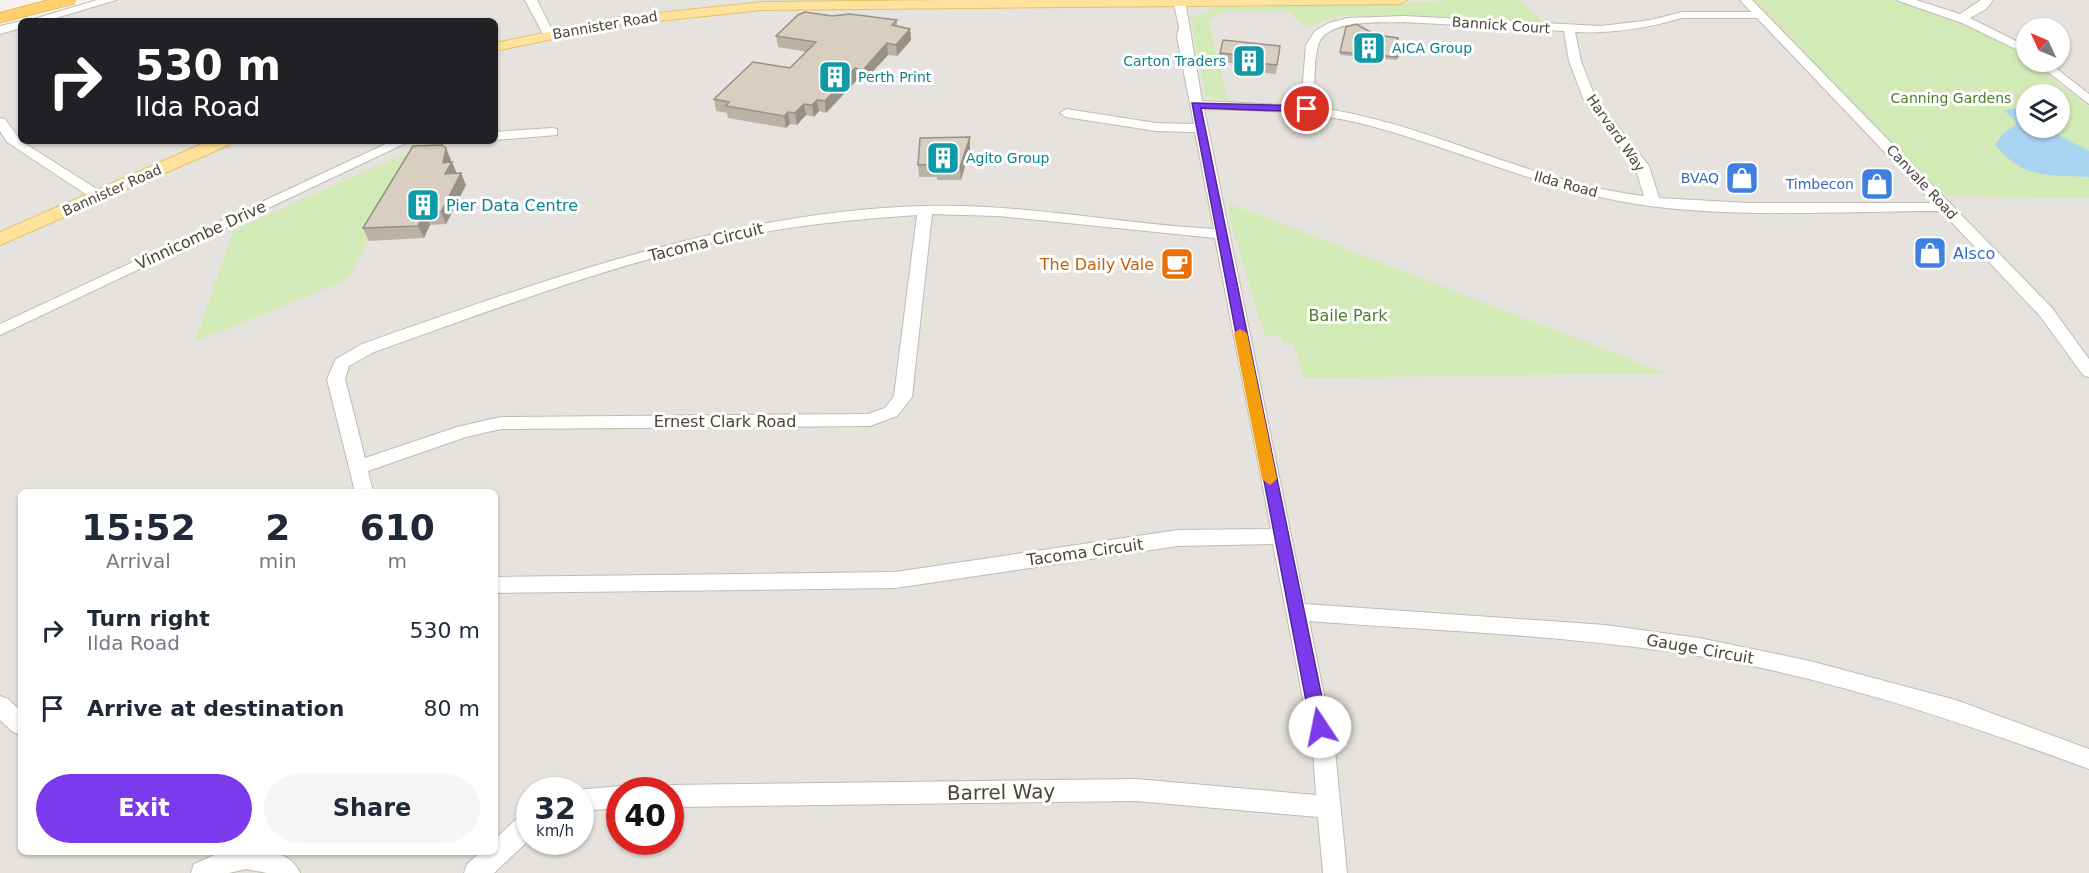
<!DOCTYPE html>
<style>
:root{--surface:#fff;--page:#f6f6f7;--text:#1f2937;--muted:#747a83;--accent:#7c3aed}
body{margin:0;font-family:"DejaVu Sans",sans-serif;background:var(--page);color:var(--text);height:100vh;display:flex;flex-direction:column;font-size:22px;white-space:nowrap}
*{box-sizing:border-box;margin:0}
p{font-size:20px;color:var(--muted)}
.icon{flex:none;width:33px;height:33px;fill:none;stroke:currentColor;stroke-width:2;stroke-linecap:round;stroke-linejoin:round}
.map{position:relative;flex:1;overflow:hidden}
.panel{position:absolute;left:18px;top:489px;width:480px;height:366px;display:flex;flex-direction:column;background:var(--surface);border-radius:9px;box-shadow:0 2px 4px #0004}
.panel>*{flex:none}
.banner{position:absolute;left:18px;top:18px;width:480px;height:126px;border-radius:9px;box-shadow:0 2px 4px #0004;background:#202124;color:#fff;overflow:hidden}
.needle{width:39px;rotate:314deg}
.controls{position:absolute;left:2016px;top:18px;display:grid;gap:12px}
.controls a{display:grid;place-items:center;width:54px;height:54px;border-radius:50%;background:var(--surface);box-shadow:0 2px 4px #0004;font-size:30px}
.speed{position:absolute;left:516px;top:777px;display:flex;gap:12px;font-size:30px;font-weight:700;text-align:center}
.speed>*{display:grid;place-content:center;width:78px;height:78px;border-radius:50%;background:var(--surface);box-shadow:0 2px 4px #0004;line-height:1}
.speed small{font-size:15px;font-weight:400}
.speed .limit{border:9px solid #d22;background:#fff;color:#111}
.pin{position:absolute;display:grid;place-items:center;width:51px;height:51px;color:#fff;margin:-26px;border:3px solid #fff;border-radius:50%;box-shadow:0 2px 6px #0007}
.me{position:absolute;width:66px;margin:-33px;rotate:349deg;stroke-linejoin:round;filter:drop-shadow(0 0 4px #0008)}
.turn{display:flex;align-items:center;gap:21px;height:126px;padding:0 18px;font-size:27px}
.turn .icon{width:78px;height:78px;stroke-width:2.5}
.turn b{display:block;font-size:42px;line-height:51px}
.eta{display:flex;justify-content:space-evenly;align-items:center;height:102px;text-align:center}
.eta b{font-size:36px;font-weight:600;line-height:42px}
.action{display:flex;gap:12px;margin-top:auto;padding:12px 18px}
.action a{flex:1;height:69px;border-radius:36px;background:var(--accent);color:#fff;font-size:24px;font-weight:600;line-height:69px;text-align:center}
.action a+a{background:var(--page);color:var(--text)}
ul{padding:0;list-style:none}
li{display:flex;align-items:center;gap:18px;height:78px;padding:0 18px}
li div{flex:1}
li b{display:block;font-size:22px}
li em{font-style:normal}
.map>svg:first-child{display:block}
</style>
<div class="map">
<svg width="2089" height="873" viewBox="0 0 2089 873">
<rect width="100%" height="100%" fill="#f6f3ec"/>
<path fill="#e6e2dd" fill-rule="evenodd" d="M102 0H2089V873H0V28L21 22V141H495V21H26ZM2026 28H2060V62H2026ZM2026 94H2060V128H2026ZM21 492H495V852H21ZM530 790H580V842H530ZM620 790H670V842H620Z"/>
<g fill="#d2eab5" fill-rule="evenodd">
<polygon points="1452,0 1521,0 1543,22 1346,15 1321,21 1305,28 1289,12 1224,12 1208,20 1228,101 1206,96 1191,18 1216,7 1371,5"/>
<path d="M1752 0H1896L1934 10 2002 41 2089 107V198L1941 196ZM2026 94H2060V128H2026Z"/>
<polygon points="418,148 348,279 195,342 234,230"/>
<polygon points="1229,205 1246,210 1665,373 1303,378 1294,344 1283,343 1280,336 1265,336 1229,216"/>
</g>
<polygon fill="#e5e3e0" points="1869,169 1891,170 1909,191 1906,195 1892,196"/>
<path fill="#a9d4f2" d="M2019 108 2026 109V128H2059L2058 135 2089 151V177C2046 174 2025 180 1995 145L2002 135 2017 123 2004 110Z"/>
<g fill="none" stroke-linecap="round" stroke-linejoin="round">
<defs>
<g id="minor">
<polygon points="97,0 116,0 46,21 27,21"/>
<polygon points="525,0 537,0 554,34 552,36 544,36"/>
<path d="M1173 0H1185L1202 101 1301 106 1306 45 1315 31 1329 23 1348 18 1404 16 1601 26 1651 20 1682 12H1751L1740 0H1752L2052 308 2089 359V377L2083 375 2040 316 1941 211C1839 211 1718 220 1619 201 1533 185 1454 148 1371 126 1316 111 1260 110 1204 109L1305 604 1605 625 1699 638 1810 661 1956 700 2089 749V769C1961 722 1833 678 1698 656 1569 635 1438 631 1309 621L1335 750 1347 873H1323L1318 817 1136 801 670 807V790H661L670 785 1136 779 1316 795 1313 750 1273 544 1178 546 895 588 495 593V577L895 572 1178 530 1271 529 1215 238 998 216 932 214 912 397 897 416 870 426 501 429 466 437 368 471 373 492H355L327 379 336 359 362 344C543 281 730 211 924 206 1021 203 1117 224 1214 229L1195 132 1156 131 1066 117 1060 113 1066 109 1156 123 1194 124 1177 37 1179 27ZM1682 18H1757L1933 203H1748L1659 198 1649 166 1595 97 1581 61 1575 32C1612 34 1647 28 1682 18ZM1404 22 1564 31 1569 61 1583 98 1635 167 1644 196C1530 183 1428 122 1314 107 1315 88 1313 64 1318 46 1325 18 1381 23 1404 22ZM917 215 894 396 885 408 868 414 501 417 457 427 365 458 345 379 349 366 374 352C507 305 642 252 782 229 827 222 872 218 917 215Z"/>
<polygon points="1896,0 1916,0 1960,14 1981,0 1993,0 1986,9 1970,18 2026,46 2026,54 1962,23"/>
<polygon points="21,21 21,28 0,34 0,26"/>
<polygon points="2035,62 2048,62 2089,94 2089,104"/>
<polygon points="0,118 5,119 21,141 103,193 103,199 93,199 7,142 0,131"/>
<polygon points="552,128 557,129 557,135 495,140 495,132"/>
<polygon points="392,141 410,141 0,335 0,324"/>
<polygon points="0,696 8,699 21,711 21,735 13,732 0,720"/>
<polygon points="620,786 629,790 620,790 620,808 580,811 580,790 576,790"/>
<polygon points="530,811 530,839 494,873 464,873 467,864 481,852 495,852 495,839 522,814"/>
<path d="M221 852C247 852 288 844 300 873H267L246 869 229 873H191L194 864Z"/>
</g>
<g id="major">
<polygon points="950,0 1407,0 1400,4 762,10 621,25 495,51 495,43 621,17 762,2"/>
<polygon points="209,141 231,141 229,145 0,245 0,232"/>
</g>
<polygon id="highway" points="48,0 76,0 74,4 0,23 0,13"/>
</defs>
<use href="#minor" stroke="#c2bbae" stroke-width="2"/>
<use href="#major" stroke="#e6c16a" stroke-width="2"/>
<use href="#highway" stroke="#e0a43c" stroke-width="1"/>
<use href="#minor" fill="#fff" fill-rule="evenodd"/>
<use href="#major" fill="#ffe39c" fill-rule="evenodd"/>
<use href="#highway" fill="#ffcf6e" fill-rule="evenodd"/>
</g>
<g fill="#bab2a6">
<polygon points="832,16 897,20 897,26 910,29 911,40 897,56 888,55 864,81 857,80 826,113 819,111 814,117 806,115 797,125 790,124 786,128 728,118 727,113 716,111 714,99 790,68 807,52 778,47 776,36"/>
<polygon points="1346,27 1398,57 1397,60 1340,55"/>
<polygon points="1280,46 1276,74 1256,72 1257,66 1219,62 1220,53"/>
<polygon points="446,148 451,160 451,162 452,162 456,173 466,185 446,224 430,225 424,238 369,241 363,228"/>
<polygon points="970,149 961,180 937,180 937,177 919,177 918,165"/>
</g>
<g fill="#979187">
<polygon points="910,29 911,40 897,56 896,45"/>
<polygon points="887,43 888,55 864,81 863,70"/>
<polygon points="855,68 857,80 826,113 825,101"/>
<polygon points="817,100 819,111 814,117 812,105"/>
<polygon points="804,104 806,115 797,125 795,113"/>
<polygon points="788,112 790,124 786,128 784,116"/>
<polygon points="970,137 970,149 961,180 960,167"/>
<polygon points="446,148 451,160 450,164 452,162 457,174 445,174 443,163"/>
<polygon points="461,173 466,185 446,224 441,212"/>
<polygon points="425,212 430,225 424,238 418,226"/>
</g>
<g fill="#d8cfc1" stroke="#979187" stroke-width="1.5">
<polygon points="805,12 832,16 850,14 897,20 892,25 910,29 896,45 887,43 863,70 855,68 825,101 817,100 812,105 804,104 795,113 788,112 784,116 726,106 729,102 714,99 753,62 790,68 816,42 776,36 798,15"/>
<polygon points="1356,24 1376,35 1398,38 1398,57 1340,52 1346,27"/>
<polygon points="1223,40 1280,46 1277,65 1258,63 1259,57 1220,53"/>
<polygon points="970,137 960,167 936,168 936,164 918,165 920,138"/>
<polygon points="442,145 446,148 443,163 452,162 445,174 461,173 441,212 425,212 418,226 363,228 413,146"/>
</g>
<polygon fill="#7c3aed" stroke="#51269a" stroke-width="1.5" points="1192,103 1307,106 1312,109 1307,112 1201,108 1328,727 1326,733 1320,735 1314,733 1311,727"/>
<polygon fill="#f59e0b" points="1240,329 1247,333 1277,479 1270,485 1262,479 1234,333"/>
<defs>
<symbol id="building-square" viewBox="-11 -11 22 22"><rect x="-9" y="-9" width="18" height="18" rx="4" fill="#0f9aa8" stroke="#fff"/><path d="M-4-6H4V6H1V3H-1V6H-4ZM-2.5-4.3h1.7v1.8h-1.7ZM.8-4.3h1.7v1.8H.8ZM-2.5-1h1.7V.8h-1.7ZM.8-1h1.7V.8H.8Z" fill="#fff"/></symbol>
<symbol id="shop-square" viewBox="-11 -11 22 22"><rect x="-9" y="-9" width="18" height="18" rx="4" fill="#3f7fe0" stroke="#fff"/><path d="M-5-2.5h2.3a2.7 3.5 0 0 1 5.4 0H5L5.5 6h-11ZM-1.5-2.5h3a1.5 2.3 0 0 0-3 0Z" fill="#fff"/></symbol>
<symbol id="cafe-square" viewBox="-11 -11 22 22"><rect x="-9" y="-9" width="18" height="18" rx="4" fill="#e8710a" stroke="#fff"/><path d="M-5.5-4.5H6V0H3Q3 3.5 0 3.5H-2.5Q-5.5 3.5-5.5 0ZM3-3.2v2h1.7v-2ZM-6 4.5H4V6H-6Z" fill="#fff"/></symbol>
</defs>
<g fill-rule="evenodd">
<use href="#building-square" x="1350" y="29" width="38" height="38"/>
<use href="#building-square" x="1230" y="42" width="38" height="38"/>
<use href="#building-square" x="816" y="58" width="38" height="38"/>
<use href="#building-square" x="924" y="139" width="38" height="38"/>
<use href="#shop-square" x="1723" y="159" width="38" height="38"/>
<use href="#shop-square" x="1858" y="165" width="38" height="38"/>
<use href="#building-square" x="404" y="186" width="38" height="38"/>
<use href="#shop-square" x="1911" y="234" width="38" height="38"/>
<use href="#cafe-square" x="1158" y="245" width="38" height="38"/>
</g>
<g text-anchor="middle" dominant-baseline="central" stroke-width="6" stroke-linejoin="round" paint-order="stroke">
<g font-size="14" fill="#4b4439" stroke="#fff">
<text transform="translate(605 25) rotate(-10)">Bannister Road</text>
<text transform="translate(1501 25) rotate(4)">Bannick Court</text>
<text transform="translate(1616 133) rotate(55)">Harvard Way</text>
<text transform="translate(1922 182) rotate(47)">Canvale Road</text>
<text transform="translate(1566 184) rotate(15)">Ilda Road</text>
<text transform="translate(112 190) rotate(-24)">Bannister Road</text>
</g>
<g font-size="14" fill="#0d838f" stroke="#fff" text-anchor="start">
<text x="1392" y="48">AICA Group</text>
<text x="1226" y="61" text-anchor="end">Carton Traders</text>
<text x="858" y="77">Perth Print</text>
<text x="966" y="158">Agito Group</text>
</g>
<g font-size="14" fill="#4a7f2a" stroke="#fff">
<text x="1951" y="98">Canning Gardens</text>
</g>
<g font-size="14" fill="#366cbe" stroke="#fff" text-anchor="end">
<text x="1719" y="178">BVAQ</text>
<text x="1854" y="184">Timbecon</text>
</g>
<g font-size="16" fill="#0d838f" stroke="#fff" text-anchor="start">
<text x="446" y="205">Pier Data Centre</text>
</g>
<g font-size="16" fill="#4b4439" stroke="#fff">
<text transform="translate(201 235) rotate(-25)">Vinnicombe Drive</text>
<text transform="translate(706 242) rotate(-14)">Tacoma Circuit</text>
<text x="725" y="421">Ernest Clark Road</text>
<text transform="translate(1085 552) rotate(-8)">Tacoma Circuit</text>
<text transform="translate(1700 649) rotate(10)">Gauge Circuit</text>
</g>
<g font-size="16" fill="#366cbe" stroke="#fff" text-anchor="start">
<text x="1953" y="253">Alsco</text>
</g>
<g font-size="16" fill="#c56008" stroke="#fff" text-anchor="end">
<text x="1154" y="264">The Daily Vale</text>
</g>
<g font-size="16" fill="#4a7f2a" stroke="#fff">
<text x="1348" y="315">Baile Park</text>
</g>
<g font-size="20" fill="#4b4439" stroke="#fff">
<text transform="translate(1001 792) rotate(-1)">Barrel Way</text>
</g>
</g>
</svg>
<div class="controls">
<a><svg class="needle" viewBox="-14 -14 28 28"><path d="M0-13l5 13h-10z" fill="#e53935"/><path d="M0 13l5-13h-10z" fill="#747a83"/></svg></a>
<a><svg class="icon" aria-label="layers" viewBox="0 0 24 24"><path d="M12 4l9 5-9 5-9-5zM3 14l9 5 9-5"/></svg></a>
</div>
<div class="speed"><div>32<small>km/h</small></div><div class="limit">40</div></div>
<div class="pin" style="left:1307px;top:109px;background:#d93025"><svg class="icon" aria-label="arrive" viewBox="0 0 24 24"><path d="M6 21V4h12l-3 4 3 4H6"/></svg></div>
<svg class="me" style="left:1320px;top:727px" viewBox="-20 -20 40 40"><circle r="19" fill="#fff"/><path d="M0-13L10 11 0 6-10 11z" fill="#7c3aed"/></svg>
<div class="banner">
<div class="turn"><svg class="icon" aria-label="right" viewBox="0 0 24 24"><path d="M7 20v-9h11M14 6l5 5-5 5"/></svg><div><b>530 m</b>Ilda Road</div></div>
</div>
<section class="panel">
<div class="eta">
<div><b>15:52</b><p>Arrival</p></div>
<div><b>2</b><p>min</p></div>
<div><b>610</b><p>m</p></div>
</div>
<ul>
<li><svg class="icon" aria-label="right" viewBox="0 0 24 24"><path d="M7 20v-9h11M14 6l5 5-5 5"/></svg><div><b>Turn right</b><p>Ilda Road</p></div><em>530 m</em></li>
<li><svg class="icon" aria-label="arrive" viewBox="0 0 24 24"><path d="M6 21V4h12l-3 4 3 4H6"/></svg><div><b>Arrive at destination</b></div><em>80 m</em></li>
</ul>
<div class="action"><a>Exit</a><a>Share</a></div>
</section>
</div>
